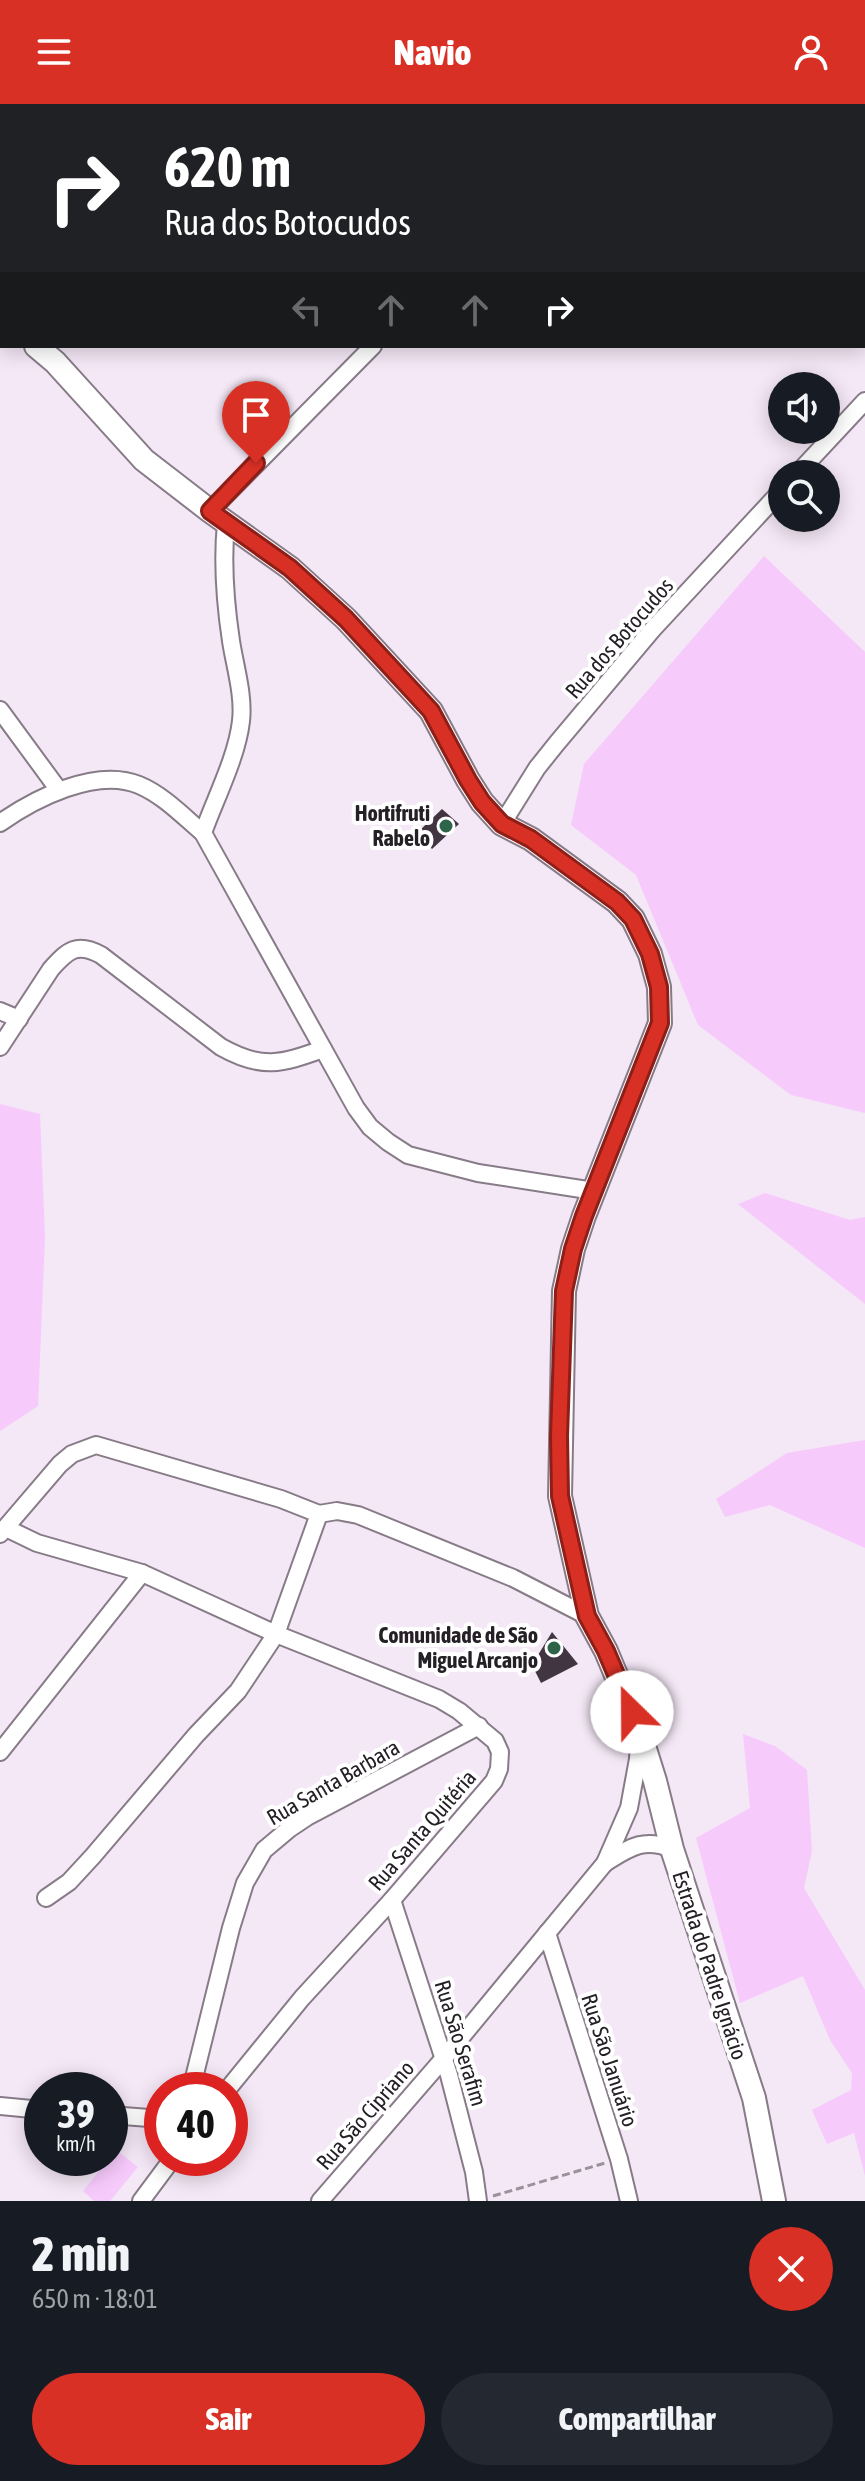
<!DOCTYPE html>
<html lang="pt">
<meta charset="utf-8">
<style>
:root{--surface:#171b24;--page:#242831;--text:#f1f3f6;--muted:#9ea1a6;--accent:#d93025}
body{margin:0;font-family:"Asap Condensed",sans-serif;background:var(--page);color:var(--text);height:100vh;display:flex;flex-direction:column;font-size:30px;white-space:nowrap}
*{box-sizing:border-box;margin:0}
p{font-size:26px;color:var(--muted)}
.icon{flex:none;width:44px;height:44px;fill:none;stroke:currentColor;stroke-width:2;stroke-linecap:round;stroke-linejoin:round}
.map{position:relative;height:2097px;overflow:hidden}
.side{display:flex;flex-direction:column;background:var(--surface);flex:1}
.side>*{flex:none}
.top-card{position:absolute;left:0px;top:0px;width:866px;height:244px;box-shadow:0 4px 20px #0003;background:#202124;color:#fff;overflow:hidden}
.fabs{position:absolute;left:768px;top:268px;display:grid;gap:16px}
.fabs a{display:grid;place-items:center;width:72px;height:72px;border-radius:50%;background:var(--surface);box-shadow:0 4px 20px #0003;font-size:40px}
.speed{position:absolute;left:24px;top:1968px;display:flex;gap:16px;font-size:40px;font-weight:700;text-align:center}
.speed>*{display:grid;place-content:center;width:104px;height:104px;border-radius:50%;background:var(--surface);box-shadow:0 4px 20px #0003;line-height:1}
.speed small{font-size:20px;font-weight:400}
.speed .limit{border:12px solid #d22;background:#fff;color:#111}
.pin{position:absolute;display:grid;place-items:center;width:68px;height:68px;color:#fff;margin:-82px -34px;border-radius:50% 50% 50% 0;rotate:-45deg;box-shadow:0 0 8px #0007}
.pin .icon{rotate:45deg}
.me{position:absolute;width:88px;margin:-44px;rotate:337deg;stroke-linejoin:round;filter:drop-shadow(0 0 6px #0008)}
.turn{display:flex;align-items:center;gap:28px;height:168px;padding:0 32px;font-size:36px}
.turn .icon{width:104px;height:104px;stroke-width:2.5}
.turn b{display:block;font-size:56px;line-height:68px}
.lanes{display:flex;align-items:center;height:76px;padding:0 32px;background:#0003;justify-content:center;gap:40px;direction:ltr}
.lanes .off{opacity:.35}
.round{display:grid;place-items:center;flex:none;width:84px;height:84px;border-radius:42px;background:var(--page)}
.summary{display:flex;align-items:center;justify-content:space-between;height:136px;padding:0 32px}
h1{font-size:48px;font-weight:800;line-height:60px}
.action{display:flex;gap:16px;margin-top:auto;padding:16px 32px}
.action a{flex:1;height:92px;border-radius:48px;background:var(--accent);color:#fff;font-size:32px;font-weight:800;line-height:92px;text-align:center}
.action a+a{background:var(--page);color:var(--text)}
header{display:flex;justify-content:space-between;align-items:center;height:104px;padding:0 32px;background:var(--accent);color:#fff;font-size:36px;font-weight:800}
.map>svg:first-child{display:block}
</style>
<header><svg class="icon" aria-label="menu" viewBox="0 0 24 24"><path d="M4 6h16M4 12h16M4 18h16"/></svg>Navio<svg class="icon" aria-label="person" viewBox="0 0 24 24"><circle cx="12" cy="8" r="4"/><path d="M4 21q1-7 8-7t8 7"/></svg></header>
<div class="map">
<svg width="865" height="2097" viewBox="0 0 865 2097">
<rect width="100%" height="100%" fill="#f4e7f6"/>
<g fill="#f7cafc">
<polygon points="764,452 865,548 865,1009 791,991 698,921 636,771 571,721 584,660"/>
<polygon points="0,1000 40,1010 45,1133 38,1302 0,1327"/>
<polygon points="765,1089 850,1116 865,1113 865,1200 738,1100"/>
<polygon points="865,1336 865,1444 770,1401 725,1413 716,1395 787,1349"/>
<polygon points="743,1630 775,1642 807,1666 812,1747 804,1784 865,1886 865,2072 854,2029 827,2040 812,2006 851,1986 852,1969 830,1936 803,1872 740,1899 696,1734 750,1704"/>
<polygon points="116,2046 138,2063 110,2097 94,2097 83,2087"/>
</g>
<g fill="#403541">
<polygon points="442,705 459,720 432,745 418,728"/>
<polygon points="552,1528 578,1560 541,1579 532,1561"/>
</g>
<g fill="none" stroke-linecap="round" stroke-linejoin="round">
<defs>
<g id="street">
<polyline points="530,2 531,0"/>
<polyline points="797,370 865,297"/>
<polyline points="210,407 373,242"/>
<path d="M226 419C222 459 225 497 231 537 235 563 244 591 241 617 237 653 215 695 203 729L356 1004 370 1023 388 1038 408 1051 478 1069 594 1087"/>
<polyline points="0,606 58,685"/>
<path d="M0 719C34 695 96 663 139 681 163 691 183 712 203 729"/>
<polyline points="502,720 537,664 557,639 652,526 782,386"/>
<polyline points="0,907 19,915"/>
<path d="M0 943 51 865C68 846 77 838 101 851L221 943C262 966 281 960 323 945"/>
<polyline points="319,1410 337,1407 358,1411 513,1474 587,1512"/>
<polyline points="6,1424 37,1439 142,1469 276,1530 439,1595 459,1607 495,1637 500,1648 499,1665 494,1677 392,1796 302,1894 227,1986"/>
<polyline points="0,1430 60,1360 72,1350 96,1341 281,1395 319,1410 276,1530 238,1587 196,1631 93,1752 69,1778 46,1794"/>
<polyline points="0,1648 142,1469"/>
<path d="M605 1759C629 1744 643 1733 672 1745"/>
<polyline points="392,1796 449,1971 474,2068 478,2097"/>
<polyline points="547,1829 619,2055 629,2097"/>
<polyline points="191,1986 231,1824 245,1779 264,1746 289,1725 307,1713 479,1622"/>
<polyline points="0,2002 42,2006"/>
<polyline points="110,2011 162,2015"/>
<polyline points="141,2097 173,2054"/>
<polyline points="320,2097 444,1954 605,1759 629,1704 638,1655 639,1639"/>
</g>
<g id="secondary">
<polyline points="0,213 2,215"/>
<polyline points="36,242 55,258 144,356 210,407 290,464 346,515 431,607 468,676 482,698 502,720 531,735 617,798 633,815 650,850 659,883 660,919 584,1112 573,1145 564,1187 560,1392 587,1512 606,1547 639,1626 655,1677 672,1745 754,1994 774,2097"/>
</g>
</defs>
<use href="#street" stroke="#877b88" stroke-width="20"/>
<use href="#secondary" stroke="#877b88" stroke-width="26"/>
<polyline stroke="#9b919c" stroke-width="3" stroke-dasharray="8 4" stroke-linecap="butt" points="493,2092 605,2059"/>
<use href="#street" stroke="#fff" stroke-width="16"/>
<use href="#secondary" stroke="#fff" stroke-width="22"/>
</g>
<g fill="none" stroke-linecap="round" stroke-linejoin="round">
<defs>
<polyline id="route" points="256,359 210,407 290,464 346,515 431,607 468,676 482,698 502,720 531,735 617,798 633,815 650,850 659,883 660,919 584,1112 573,1145 564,1187 559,1332 560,1392 587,1512 606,1547 632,1608"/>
</defs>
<use href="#route" stroke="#8d1f18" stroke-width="20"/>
<use href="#route" stroke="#d93025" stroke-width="14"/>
</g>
<g fill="#2e644a" stroke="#fff" stroke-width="3">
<circle cx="446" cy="722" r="8"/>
<circle cx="554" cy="1544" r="8"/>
</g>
<g text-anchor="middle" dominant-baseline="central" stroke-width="8" stroke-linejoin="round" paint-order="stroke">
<g font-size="22" fill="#242025" stroke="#fff">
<text transform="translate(619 534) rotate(-49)">Rua dos Botocudos</text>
<text transform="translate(333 1678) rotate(-30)">Rua Santa Barbara</text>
<text transform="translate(422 1726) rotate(-49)">Rua Santa Quitéria</text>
<text transform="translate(710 1861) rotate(72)">Estrada do Padre Ignácio</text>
<text transform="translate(461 1939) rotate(73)">Rua São Serafim</text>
<text transform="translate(610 1956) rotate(72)">Rua São Januário</text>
<text transform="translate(365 2011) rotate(-49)">Rua São Cipriano</text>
</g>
<g font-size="22" font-weight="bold" fill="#242025" stroke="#fff" text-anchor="end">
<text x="430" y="709">Hortifruti<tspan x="430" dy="25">Rabelo</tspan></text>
<text x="538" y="1531">Comunidade de São<tspan x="538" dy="25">Miguel Arcanjo</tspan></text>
</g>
</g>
</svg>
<div class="fabs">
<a><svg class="icon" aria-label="sound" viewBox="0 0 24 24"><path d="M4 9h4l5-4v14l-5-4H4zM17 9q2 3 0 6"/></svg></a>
<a><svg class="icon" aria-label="search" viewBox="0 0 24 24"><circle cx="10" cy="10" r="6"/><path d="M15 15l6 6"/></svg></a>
</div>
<div class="speed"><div>39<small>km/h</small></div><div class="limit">40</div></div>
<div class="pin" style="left:256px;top:359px;background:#d93025"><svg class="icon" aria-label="arrive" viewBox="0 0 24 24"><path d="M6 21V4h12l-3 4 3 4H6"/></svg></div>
<svg class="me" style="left:632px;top:1608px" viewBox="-20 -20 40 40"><circle r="19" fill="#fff"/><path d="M0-13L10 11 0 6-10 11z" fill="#d93025"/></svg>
<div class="top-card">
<div class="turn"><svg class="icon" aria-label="right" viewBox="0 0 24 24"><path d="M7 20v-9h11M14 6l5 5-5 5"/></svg><div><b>620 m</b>Rua dos Botocudos</div></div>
<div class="lanes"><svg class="icon off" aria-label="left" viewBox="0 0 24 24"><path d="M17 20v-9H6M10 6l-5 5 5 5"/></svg><svg class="icon off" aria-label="ahead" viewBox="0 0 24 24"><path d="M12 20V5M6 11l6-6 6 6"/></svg><svg class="icon off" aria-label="ahead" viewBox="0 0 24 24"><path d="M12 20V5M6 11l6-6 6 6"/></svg><svg class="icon" aria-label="right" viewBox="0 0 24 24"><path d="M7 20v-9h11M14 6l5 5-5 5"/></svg></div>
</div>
</div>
<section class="side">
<div class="summary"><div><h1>2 min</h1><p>650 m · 18:01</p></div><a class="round" style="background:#d93025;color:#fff"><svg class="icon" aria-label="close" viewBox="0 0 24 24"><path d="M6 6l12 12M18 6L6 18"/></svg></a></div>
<div class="action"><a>Sair</a><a>Compartilhar</a></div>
</section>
